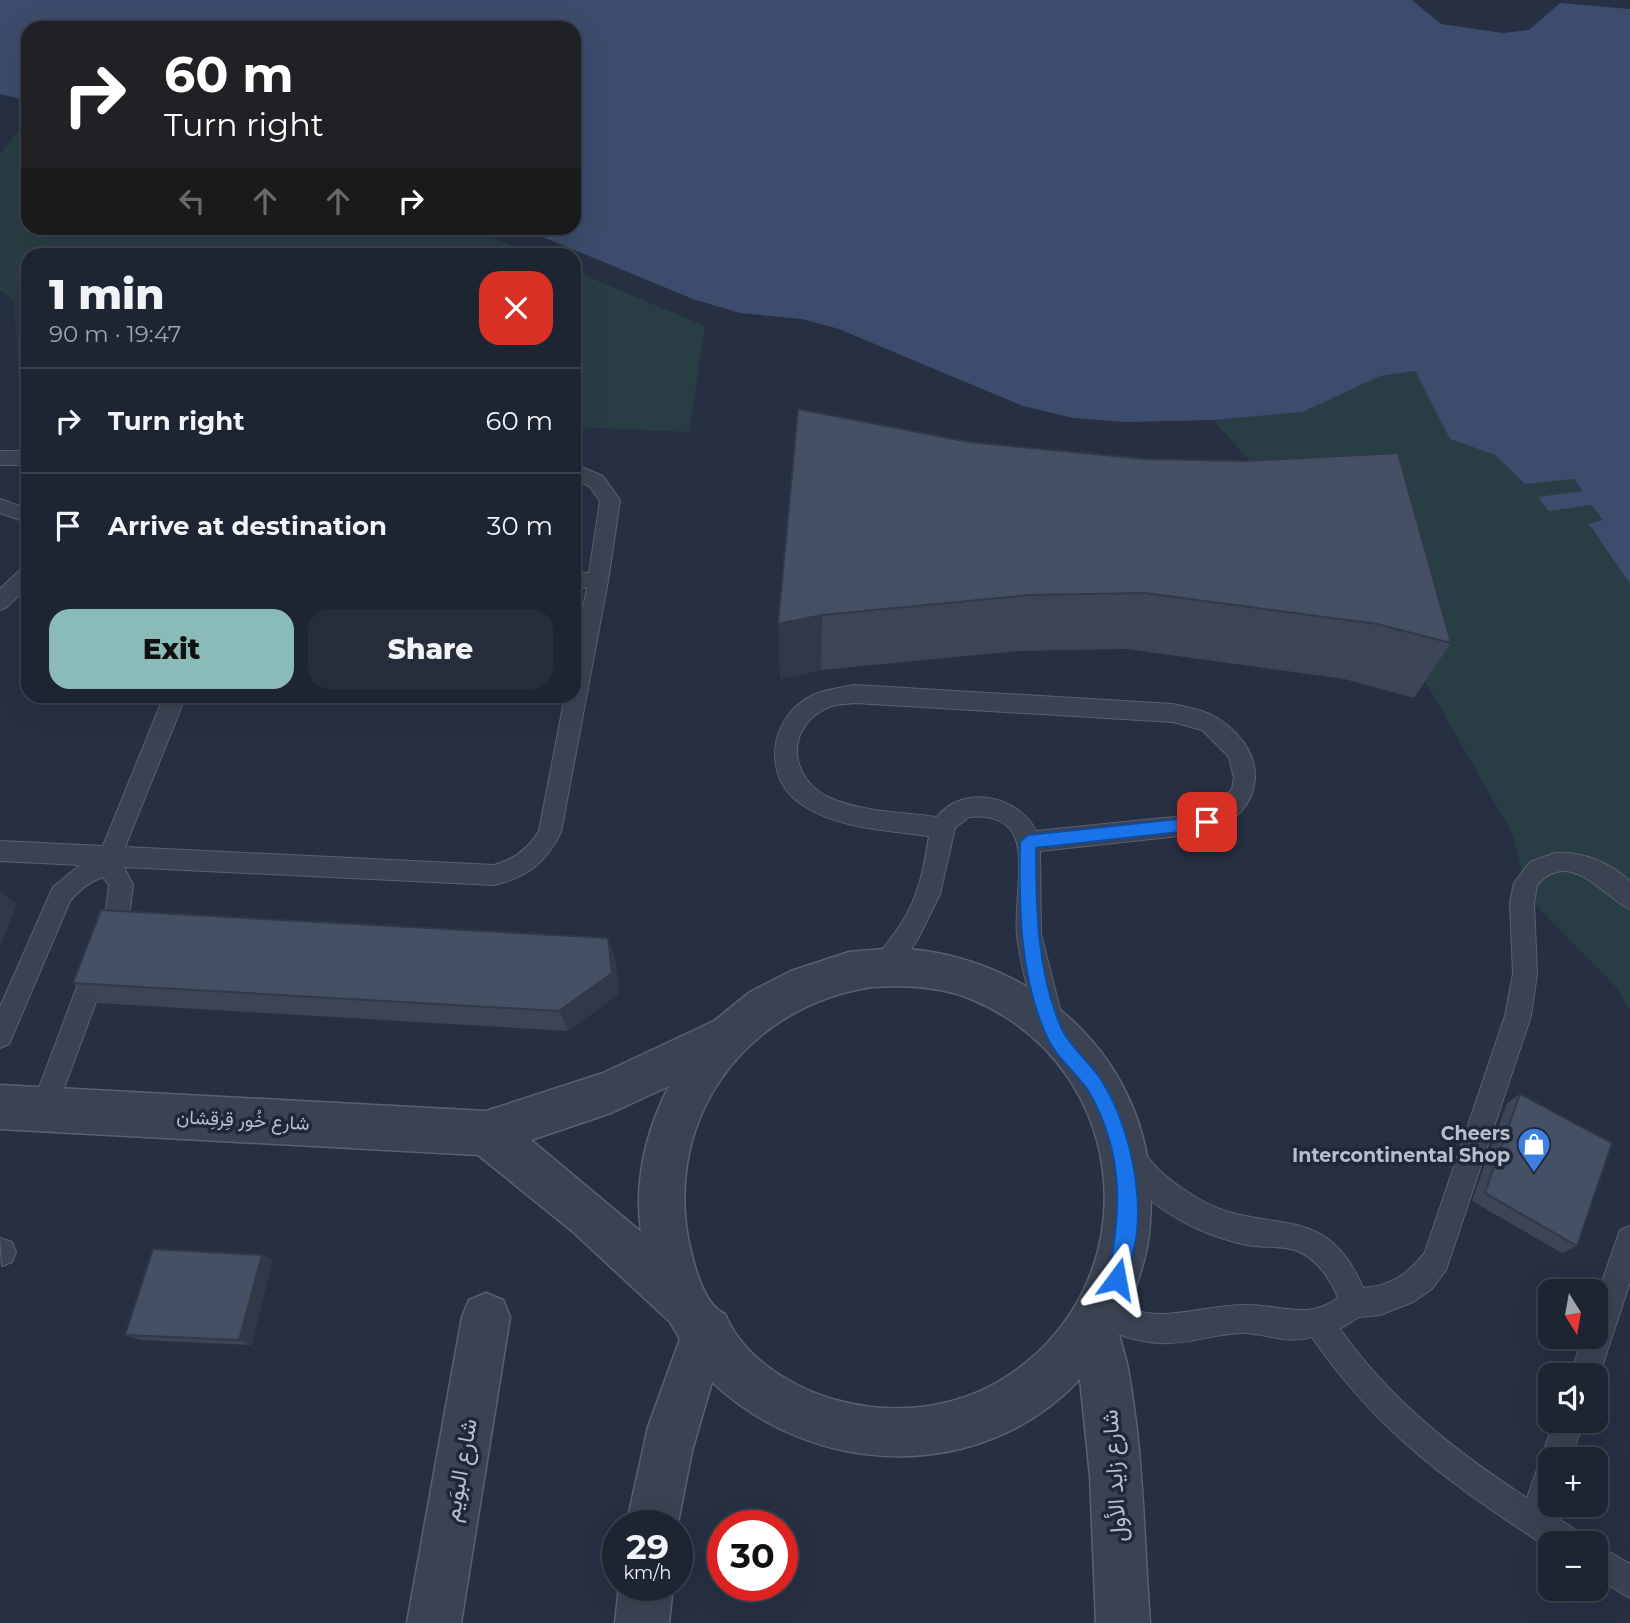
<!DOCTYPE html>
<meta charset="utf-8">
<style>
:root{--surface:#1d2432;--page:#252c3a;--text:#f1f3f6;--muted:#a0a4ac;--line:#3b414d;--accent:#8bbbb9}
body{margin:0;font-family:Montserrat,Vazirmatn,sans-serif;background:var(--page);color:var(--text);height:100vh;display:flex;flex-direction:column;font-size:26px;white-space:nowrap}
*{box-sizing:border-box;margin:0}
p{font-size:23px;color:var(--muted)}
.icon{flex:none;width:38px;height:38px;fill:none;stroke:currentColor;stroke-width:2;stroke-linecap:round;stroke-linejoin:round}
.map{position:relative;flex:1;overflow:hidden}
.panel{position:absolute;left:21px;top:248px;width:560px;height:455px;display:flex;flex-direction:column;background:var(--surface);border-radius:21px;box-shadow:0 7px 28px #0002,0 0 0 2px var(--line)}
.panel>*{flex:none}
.top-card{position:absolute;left:21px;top:21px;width:560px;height:214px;border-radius:21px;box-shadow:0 7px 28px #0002,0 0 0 2px var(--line);background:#202124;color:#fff;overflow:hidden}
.needle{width:46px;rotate:169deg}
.tools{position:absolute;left:1538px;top:1279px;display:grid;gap:14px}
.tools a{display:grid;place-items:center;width:70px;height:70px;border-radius:14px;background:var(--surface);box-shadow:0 7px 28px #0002,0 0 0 2px var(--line);font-size:35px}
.speed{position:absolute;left:602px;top:1510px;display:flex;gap:14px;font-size:35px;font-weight:700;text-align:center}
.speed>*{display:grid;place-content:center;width:91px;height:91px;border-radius:50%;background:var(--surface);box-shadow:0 7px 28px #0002,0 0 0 2px var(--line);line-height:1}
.speed small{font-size:18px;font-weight:400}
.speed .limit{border:10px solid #d22;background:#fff;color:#111}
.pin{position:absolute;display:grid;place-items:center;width:60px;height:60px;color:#fff;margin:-30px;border-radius:14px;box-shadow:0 4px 10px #0006}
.me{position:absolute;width:77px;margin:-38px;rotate:13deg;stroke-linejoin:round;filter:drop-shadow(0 0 5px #0008)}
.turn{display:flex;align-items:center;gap:24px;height:147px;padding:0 28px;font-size:32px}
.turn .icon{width:91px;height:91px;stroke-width:2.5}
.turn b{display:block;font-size:49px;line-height:60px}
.lanes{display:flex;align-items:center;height:66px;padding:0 28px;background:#0003;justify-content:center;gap:35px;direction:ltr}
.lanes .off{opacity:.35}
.round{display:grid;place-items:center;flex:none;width:74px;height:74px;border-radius:21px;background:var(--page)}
.summary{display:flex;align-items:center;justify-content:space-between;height:119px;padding:0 28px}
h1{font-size:42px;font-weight:800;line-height:52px}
.primary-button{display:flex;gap:14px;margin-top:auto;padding:14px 28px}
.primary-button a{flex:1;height:80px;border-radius:21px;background:var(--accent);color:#111;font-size:28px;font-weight:800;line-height:80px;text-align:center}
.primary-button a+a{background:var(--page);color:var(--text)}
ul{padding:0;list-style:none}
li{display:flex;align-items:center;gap:21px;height:105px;padding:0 28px;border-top:2px solid var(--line)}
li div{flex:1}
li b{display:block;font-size:26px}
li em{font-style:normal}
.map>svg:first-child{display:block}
</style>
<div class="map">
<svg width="1630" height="1623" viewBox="0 0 1630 1623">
<rect width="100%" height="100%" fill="#273043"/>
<g fill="#293e44">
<polygon points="26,119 28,228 469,228 536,255 28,256 28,402 20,402 14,301 0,290 0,155"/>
<polygon points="574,271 705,326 689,432 574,427"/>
<polygon points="1415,371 1450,439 1495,455 1525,484 1574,479 1582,491 1539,498 1550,510 1590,505 1603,520 1590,524 1630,584 1630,1010 1615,986 1528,897 1513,835 1384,609 1213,420 1303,412 1380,376"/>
</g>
<polygon fill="#3d4c6c" points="0,0 1412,0 1441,24 1503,33 1529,30 1560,3 1630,9 1630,584 1589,524 1603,520 1591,505 1549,511 1538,497 1582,491 1574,479 1525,484 1495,455 1450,439 1415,371 1380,376 1303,412 1213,420 1126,422 1073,418 1023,406 839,329 802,319 740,313 693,299 521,228 574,228 574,28 28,28 28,101 0,94"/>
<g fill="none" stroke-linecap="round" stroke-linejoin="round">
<defs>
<g id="lane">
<rect x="0" y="451" width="28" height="14"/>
<path d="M574 464 603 476 620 500 608 581 561 832C546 863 527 877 494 885L124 867 133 885 130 910 53 1118 44 1122 35 1118 31 1109 106 910 109 885 103 877C89 882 79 890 70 901L9 1044 0 1048V1007L53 887 80 865 0 861V841L103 846 164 696H186L125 847 494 865C514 860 528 849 539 831L565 696H574V652L587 588H574V572L589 573 600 501 589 486 574 479Z"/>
<polygon points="0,499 28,509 28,523 0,513"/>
<polygon points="28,567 28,586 7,607 0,610 0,589 21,569"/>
<path d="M855 685 1173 704C1189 708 1206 710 1220 720 1271 754 1266 812 1207 833L1040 851 1041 934 1064 1025 1060 1033 1051 1037 1042 1033 1038 1025C1029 996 1021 966 1017 935 1014 908 1026 855 1013 833 1004 818 985 815 969 817L955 828 940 894 918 939 894 973 885 976 876 973 873 965C880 950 892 938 901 924 919 896 924 868 929 836 887 830 837 829 801 804 763 778 769 724 804 700 819 690 838 688 855 685ZM855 703 1173 722 1202 730 1229 757 1234 778 1232 789 1215 807 1203 814 1036 831C1019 796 963 783 937 817 902 812 862 812 830 798 791 780 784 732 823 710 833 704 844 704 855 703Z"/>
<path d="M1555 853C1582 851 1610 863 1630 881V909C1606 900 1571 846 1537 885L1534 903 1537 974 1531 1016 1446 1270 1432 1289 1413 1302 1380 1315 1359 1317 1340 1329C1390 1400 1455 1451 1527 1498L1554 1421H1584L1570 1460H1550V1505H1555L1552 1515 1581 1533 1585 1544H1550V1549C1454 1486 1378 1434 1312 1337 1289 1344 1270 1335 1247 1333 1218 1332 1189 1345 1160 1343 1136 1342 1114 1333 1092 1324L1088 1314 1092 1304 1102 1300C1122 1307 1143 1315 1164 1314 1191 1313 1218 1305 1245 1305 1278 1304 1307 1321 1338 1298 1331 1280 1318 1261 1300 1252 1284 1245 1264 1248 1247 1245 1199 1235 1135 1203 1116 1156L1120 1147 1129 1143C1143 1148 1149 1161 1160 1171 1172 1182 1185 1191 1199 1199 1266 1238 1325 1197 1363 1288 1391 1286 1408 1274 1425 1252L1505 1016 1513 974 1510 903 1514 883 1530 862Z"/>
<polygon points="1630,1226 1630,1282 1599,1376 1596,1382 1596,1376 1570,1376 1583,1337 1596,1337 1596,1299 1620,1230"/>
<polygon points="0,1238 12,1242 16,1252 12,1262 2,1266"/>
<polygon points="1596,1544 1630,1564 1630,1598 1596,1578"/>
</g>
<g id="street">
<path d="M895 948C1042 955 1162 1069 1150 1222 1149 1245 1143 1267 1135 1289 1131 1299 1118 1317 1118 1328 1119 1339 1125 1353 1127 1364 1131 1383 1133 1402 1136 1422 1144 1488 1145 1556 1150 1623H1096L1090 1476 1080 1379C981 1485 814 1478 712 1382L692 1451 677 1528 626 1526 648 1427 680 1339 670 1322 572 1231 478 1155 0 1129V1085L486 1111 603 1073 714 1021 750 992 791 971 849 952ZM872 987C905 985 940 986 971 999 1136 1068 1152 1291 998 1382 953 1408 895 1415 844 1402 797 1391 744 1360 725 1314 706 1306 697 1275 692 1256 658 1126 741 1007 872 987ZM669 1086C646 1131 634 1181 641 1232L531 1140 611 1113Z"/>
<polygon points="486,1293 503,1300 510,1317 461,1623 407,1623 462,1317 469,1300"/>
<polygon points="619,1586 673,1586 669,1623 615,1623"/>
</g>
</defs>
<use href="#lane" stroke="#5a6070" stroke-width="2"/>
<use href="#street" stroke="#5a6070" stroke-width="3"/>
<use href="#lane" fill="#3b4353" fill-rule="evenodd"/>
<use href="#street" fill="#3b4353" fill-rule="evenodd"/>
</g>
<g fill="#3c4557">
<polygon points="798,409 1451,643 1414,698 1344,679 1126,649 1018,651 821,670 780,679"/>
<polygon points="608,938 615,959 619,994 568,1031 98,1003 73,983"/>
<polygon points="1520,1094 1577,1246 1562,1253 1472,1201 1507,1103"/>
<polygon points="262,1255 273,1261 251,1345 140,1340 125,1335"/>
</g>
<g fill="#313847">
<polygon points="822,615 821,670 780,679 778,624"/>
<polygon points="0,890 17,905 0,946"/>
<polygon points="608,938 615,959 619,994 568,1031 559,1011"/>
<polygon points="262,1255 273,1261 251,1345 239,1340"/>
</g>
<g fill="#465065" stroke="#313847" stroke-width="2">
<polygon points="798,409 969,442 1146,459 1245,461 1398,453 1451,643 1377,624 1145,593 1030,595 822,615 778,624"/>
<polygon points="101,910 608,938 612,973 559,1011 73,983"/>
<polygon points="1520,1094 1612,1143 1577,1246 1485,1193"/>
<polygon points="153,1249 262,1255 239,1340 125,1335"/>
</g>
<path fill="#1a73e8" stroke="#114b97" stroke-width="2" d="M1207 816 1215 822 1207 829 1036 848C1036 908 1037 971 1061 1027 1069 1046 1089 1061 1100 1078 1127 1119 1142 1184 1137 1232 1135 1248 1130 1264 1127 1279L1124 1286 1117 1289 1110 1286 1107 1279C1122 1213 1124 1154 1089 1092 1077 1073 1056 1058 1047 1037 1019 976 1019 907 1020 842L1028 835Z"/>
<defs>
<symbol id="shop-pin" viewBox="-11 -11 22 30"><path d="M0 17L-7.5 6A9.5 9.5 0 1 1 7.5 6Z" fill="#3f7fe0" stroke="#202738"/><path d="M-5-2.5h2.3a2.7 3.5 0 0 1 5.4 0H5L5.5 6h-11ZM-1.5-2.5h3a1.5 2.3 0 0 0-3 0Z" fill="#fff"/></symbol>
</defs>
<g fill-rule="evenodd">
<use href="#shop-pin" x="1515" y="1125" width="38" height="52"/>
</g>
<g text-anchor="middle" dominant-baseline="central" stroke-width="7" stroke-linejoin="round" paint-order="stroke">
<g font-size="19" fill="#b9becc" stroke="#202738">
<text transform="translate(243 1120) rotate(3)">شارع خُور قِرقِشان</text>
</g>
<g font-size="19" font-weight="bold" fill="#b9becc" stroke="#202738" text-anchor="end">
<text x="1510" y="1133">Cheers<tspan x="1510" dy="22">Intercontinental Shop</tspan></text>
</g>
<g font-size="23" fill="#b9becc" stroke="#202738">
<text transform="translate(460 1470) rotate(-80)">شارع البوَيم</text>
<text transform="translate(1114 1476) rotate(-94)">شارع زايد الأول</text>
</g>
</g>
</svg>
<div class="tools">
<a><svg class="needle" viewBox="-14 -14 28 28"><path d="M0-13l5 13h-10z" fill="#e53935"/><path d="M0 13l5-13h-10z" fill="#a0a4ac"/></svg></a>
<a><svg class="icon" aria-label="sound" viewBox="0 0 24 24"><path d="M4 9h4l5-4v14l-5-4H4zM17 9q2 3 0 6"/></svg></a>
<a>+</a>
<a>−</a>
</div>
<div class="speed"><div>29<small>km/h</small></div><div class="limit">30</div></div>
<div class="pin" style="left:1207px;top:822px;background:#d93025"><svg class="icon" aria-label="arrive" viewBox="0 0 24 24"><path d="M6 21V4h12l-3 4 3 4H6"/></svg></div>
<svg class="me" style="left:1117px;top:1279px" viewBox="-20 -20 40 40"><path d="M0-17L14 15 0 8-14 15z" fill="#1a73e8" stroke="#fff" stroke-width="4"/></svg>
<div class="top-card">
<div class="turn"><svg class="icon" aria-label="right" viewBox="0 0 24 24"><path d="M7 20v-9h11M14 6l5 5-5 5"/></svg><div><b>60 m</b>Turn right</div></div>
<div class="lanes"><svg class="icon off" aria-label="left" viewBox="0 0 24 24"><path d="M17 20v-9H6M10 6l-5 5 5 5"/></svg><svg class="icon off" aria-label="ahead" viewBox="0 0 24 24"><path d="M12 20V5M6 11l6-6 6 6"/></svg><svg class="icon off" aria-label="ahead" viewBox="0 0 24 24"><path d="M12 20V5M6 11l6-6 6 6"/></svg><svg class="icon" aria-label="right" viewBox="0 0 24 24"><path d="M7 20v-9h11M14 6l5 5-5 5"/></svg></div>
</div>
<section class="panel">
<div class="summary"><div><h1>1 min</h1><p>90 m · 19:47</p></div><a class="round" style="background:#d93025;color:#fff"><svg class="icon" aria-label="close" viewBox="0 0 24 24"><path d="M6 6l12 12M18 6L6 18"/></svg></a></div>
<ul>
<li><svg class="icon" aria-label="right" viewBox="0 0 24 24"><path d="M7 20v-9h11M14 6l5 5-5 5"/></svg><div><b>Turn right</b></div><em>60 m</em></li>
<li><svg class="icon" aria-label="arrive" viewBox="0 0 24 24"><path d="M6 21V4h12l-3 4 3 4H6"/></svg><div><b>Arrive at destination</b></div><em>30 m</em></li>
</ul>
<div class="primary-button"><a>Exit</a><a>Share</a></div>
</section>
</div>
